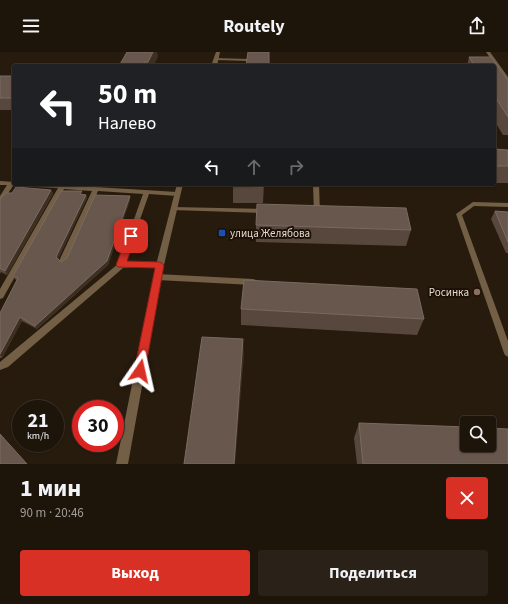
<!DOCTYPE html>
<html lang="ru">
<meta charset="utf-8">
<style>
:root{--surface:#1d140a;--page:#2a2118;--text:#f1f3f6;--muted:#a09e9c;--line:#3b332b;--accent:#d93025}
body{margin:0;font-family:"Source Sans 3",sans-serif;background:var(--page);color:var(--text);height:100vh;display:flex;flex-direction:column;font-size:15px;white-space:nowrap}
*{box-sizing:border-box;margin:0}
p{font-size:13px;color:var(--muted)}
.icon{flex:none;width:22px;height:22px;fill:none;stroke:currentColor;stroke-width:2;stroke-linecap:round;stroke-linejoin:round}
.map{position:relative;height:412px;overflow:hidden}
.sheet{display:flex;flex-direction:column;background:var(--surface);flex:1}
.sheet>*{flex:none}
.top-card{position:absolute;left:12px;top:12px;width:484px;height:122px;border-radius:4px;box-shadow:0 1px 3px #0004,0 0 0 1px var(--line);background:#202124;color:#fff;overflow:hidden}
.tools{position:absolute;left:460px;top:364px;display:grid;gap:8px}
.tools a{display:grid;place-items:center;width:36px;height:36px;border-radius:4px;background:var(--surface);box-shadow:0 1px 3px #0004,0 0 0 1px var(--line);font-size:20px}
.speed{position:absolute;left:12px;top:348px;display:flex;gap:8px;font-size:20px;font-weight:700;text-align:center}
.speed>*{display:grid;place-content:center;width:52px;height:52px;border-radius:50%;background:var(--surface);box-shadow:0 1px 3px #0004,0 0 0 1px var(--line);line-height:1}
.speed small{font-size:10px;font-weight:400}
.speed .limit{border:6px solid #d22;background:#fff;color:#111}
.pin{position:absolute;display:grid;place-items:center;width:34px;height:34px;color:#fff;margin:-17px;border-radius:8px;box-shadow:0 2px 6px #0006}
.me{position:absolute;width:44px;margin:-22px;rotate:11deg;stroke-linejoin:round;filter:drop-shadow(0 0 3px #0008)}
.turn{display:flex;align-items:center;gap:14px;height:84px;padding:0 20px;font-size:18px}
.turn .icon{width:52px;height:52px;stroke-width:2.5}
.turn b{display:block;font-size:28px;line-height:34px}
.lanes{display:flex;align-items:center;height:38px;padding:0 20px;background:#0003;justify-content:center;gap:20px;direction:ltr}
.lanes .off{opacity:.35}
.round{display:grid;place-items:center;flex:none;width:42px;height:42px;border-radius:4px;background:var(--page)}
.overview{display:flex;align-items:center;justify-content:space-between;height:68px;padding:0 20px}
h1{font-size:24px;font-weight:700;line-height:30px}
.action{display:flex;gap:8px;margin-top:auto;padding:8px 20px}
.action a{flex:1;height:46px;border-radius:4px;background:var(--accent);color:#fff;font-size:16px;font-weight:700;line-height:46px;text-align:center}
.action a+a{background:var(--page);color:var(--text)}
header{display:flex;justify-content:space-between;align-items:center;height:52px;padding:0 20px;background:var(--surface);font-size:18px;font-weight:700}
.map>svg:first-child{display:block}
</style>
<header><svg class="icon" aria-label="menu" viewBox="0 0 24 24"><path d="M4 6h16M4 12h16M4 18h16"/></svg>Routely<svg class="icon" aria-label="share" viewBox="0 0 24 24"><path d="M12 15V3M7 8l5-5 5 5M5 13v7h14v-7"/></svg></header>
<div class="map">
<svg width="508" height="412" viewBox="0 0 508 412">
<rect width="100%" height="100%" fill="#271b0d"/>
<g fill="none" stroke-linecap="round" stroke-linejoin="round">
<g fill="#725f46" fill-rule="evenodd">
<polygon points="486,0 490,0 508,25 508,29 506,29"/>
<polygon points="214,6 249,7 283,14 274,14 249,9 216,8 214,8"/>
<polygon points="0,129 14,130 14,132 47,132 177,140 180,142 177,144 149,142 125,210 160,210 164,213 163,215 123,216 8,315 0,318 0,310 118,212 143,142 98,139 67,209 63,212 59,209 92,139 64,137 3,246 0,247 0,237 58,136 13,134 2,150 0,151 0,144 7,133 0,133"/>
<polygon points="313,132 319,132 320,161 317,163 314,161"/>
<polygon points="473,150 508,151 508,155 474,154 462,163 508,289 508,305 505,303 504,301 456,162"/>
<polygon points="174,155 266,157 269,159 266,161 172,158 171,157"/>
<polygon points="157,222 253,227 256,228 257,230 256,232 253,233 157,228 154,227 153,225 154,223"/>
</g>
<g fill="#725f46" fill-rule="evenodd">
<polygon points="216,0 220,0 217,14 211,14"/>
<polygon points="177,132 183,132 164,213 128,412 116,412 156,213"/>
</g>
</g>
<g fill="#58473d">
<polygon points="158,4 153,14 119,14"/>
<polygon points="469,5 491,5 508,29 508,83 503,83 494,68 494,14 467,14"/>
<rect x="0" y="24" width="14" height="34"/>
<polygon points="494,97 508,98 508,131 494,131"/>
<polygon points="233,132 264,132 263,151 233,151"/>
<polygon points="51,138 53,142 7,223 1,220 0,222 0,147 12,141"/>
<polygon points="83,143 86,143 87,146 58,207 61,210 67,206 130,148 108,213 37,277 22,269 2,306 0,306 0,261 17,229 15,227 13,224"/>
<polygon points="495,159 508,160 508,201 506,201 491,167"/>
<polygon points="256,173 411,178 406,194 256,190"/>
<polygon points="241,257 424,267 417,283 241,273"/>
<polygon points="359,371 508,412 357,412 354,386"/>
</g>
<g fill="#3e2f23">
<polygon points="153,0 157,0 158,4 153,14 148,14 148,10"/>
<polygon points="51,138 53,142 7,223 5,219"/>
<polygon points="86,143 87,146 58,208 56,205"/>
<polygon points="130,144 130,148 108,213 37,277 35,274"/>
<polygon points="20,265 22,269 2,306 0,302"/>
<polygon points="243,287 244,303 235,412 234,412"/>
</g>
<g fill="#67574d" stroke="#7a6b61">
<polygon points="127,0 153,0 148,10 145,10 143,14 119,14"/>
<polygon points="248,0 269,0 269,14 246,14"/>
<polygon points="469,5 491,5 508,29 508,65 494,43 494,14 475,14"/>
<rect x="0" y="24" width="14" height="22"/>
<polygon points="494,97 508,98 508,114 494,114"/>
<polygon points="233,132 263,132 263,135 233,134"/>
<polygon points="16,135 51,138 5,219 0,216 0,147 6,141 12,141"/>
<polygon points="61,139 82,139 80,142 86,143 56,205 61,210 67,206 95,143 130,144 107,209 35,274 20,265 0,302 0,261 18,226 13,224"/>
<polygon points="257,152 406,156 411,178 256,173"/>
<polygon points="495,159 508,160 508,190"/>
<polygon points="244,228 417,237 424,267 241,257"/>
<polygon points="202,285 243,287 234,412 184,412"/>
<polygon points="359,371 467,375 467,393 489,393 489,376 508,377 508,412 363,412"/>
<polygon points="0,382 27,412 0,412"/>
</g>
<polygon fill="#d93025" stroke="#8d1f18" points="128,181 134,181 136,184 127,209 160,210 164,213 145,319 144,322 140,323 136,322 134,319 155,216 118,215 116,213"/>
<rect fill="#1a4fb4" stroke="#1d1105" stroke-width="1.5" x="218" y="177" width="8" height="8" rx="2"/>
<circle fill="#8d6e63" stroke="#1d1105" stroke-width="1.5" cx="477" cy="240" r="4"/>
<g text-anchor="middle" dominant-baseline="central" stroke-width="4" stroke-linejoin="round" paint-order="stroke">
<g font-size="11" fill="#e1d9d0" stroke="#1d1105" text-anchor="start">
<text x="230" y="181">улица Желябова</text>
<text x="469" y="240" text-anchor="end">Росинка</text>
</g>
</g>
</svg>
<div class="tools">
<a><svg class="icon" aria-label="search" viewBox="0 0 24 24"><circle cx="10" cy="10" r="6"/><path d="M15 15l6 6"/></svg></a>
</div>
<div class="speed"><div>21<small>km/h</small></div><div class="limit">30</div></div>
<div class="pin" style="left:131px;top:184px;background:#d93025"><svg class="icon" aria-label="arrive" viewBox="0 0 24 24"><path d="M6 21V4h12l-3 4 3 4H6"/></svg></div>
<svg class="me" style="left:140px;top:319px" viewBox="-20 -20 40 40"><path d="M0-17L14 15 0 8-14 15z" fill="#d93025" stroke="#fff" stroke-width="4"/></svg>
<div class="top-card">
<div class="turn"><svg class="icon" aria-label="left" viewBox="0 0 24 24"><path d="M17 20v-9H6M10 6l-5 5 5 5"/></svg><div><b>50 m</b>Налево</div></div>
<div class="lanes"><svg class="icon" aria-label="left" viewBox="0 0 24 24"><path d="M17 20v-9H6M10 6l-5 5 5 5"/></svg><svg class="icon off" aria-label="ahead" viewBox="0 0 24 24"><path d="M12 20V5M6 11l6-6 6 6"/></svg><svg class="icon off" aria-label="right" viewBox="0 0 24 24"><path d="M7 20v-9h11M14 6l5 5-5 5"/></svg></div>
</div>
</div>
<section class="sheet">
<div class="overview"><div><h1>1 мин</h1><p>90 m · 20:46</p></div><a class="round" style="background:#d93025;color:#fff"><svg class="icon" aria-label="close" viewBox="0 0 24 24"><path d="M6 6l12 12M18 6L6 18"/></svg></a></div>
<div class="action"><a>Выход</a><a>Поделиться</a></div>
</section>
